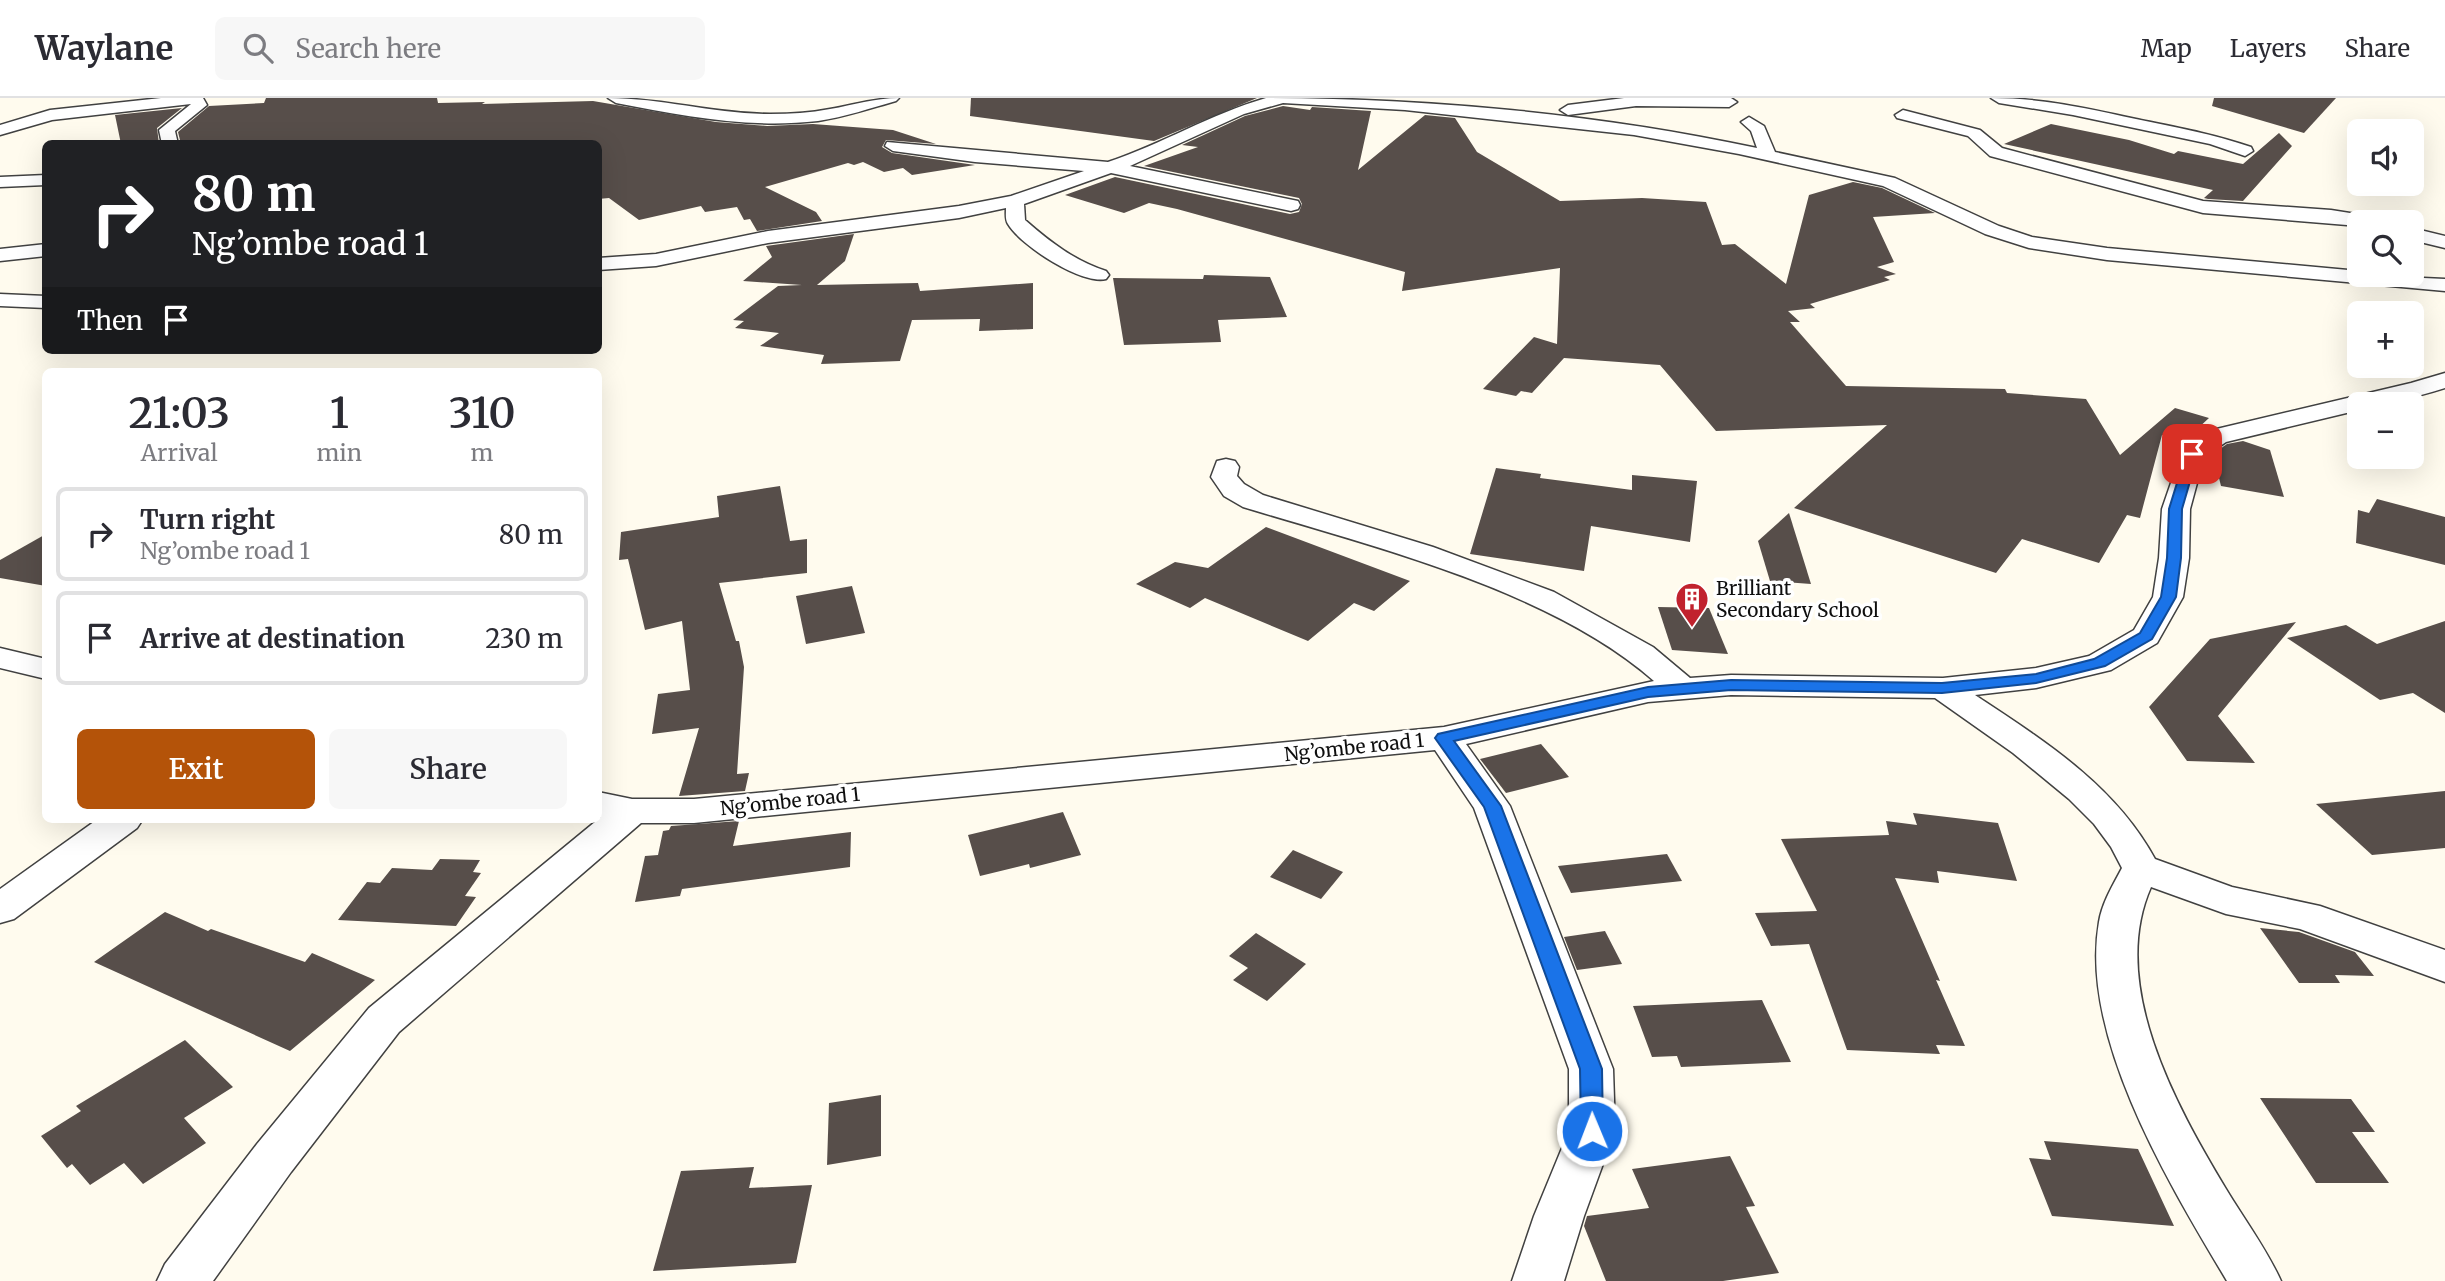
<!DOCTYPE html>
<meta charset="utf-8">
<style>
:root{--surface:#fff;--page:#f7f7f7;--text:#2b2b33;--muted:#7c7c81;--line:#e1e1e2;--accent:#b45309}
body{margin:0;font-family:Merriweather,serif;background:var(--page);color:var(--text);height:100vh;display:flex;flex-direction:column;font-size:26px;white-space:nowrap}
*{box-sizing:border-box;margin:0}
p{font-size:23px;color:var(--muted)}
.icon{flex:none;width:38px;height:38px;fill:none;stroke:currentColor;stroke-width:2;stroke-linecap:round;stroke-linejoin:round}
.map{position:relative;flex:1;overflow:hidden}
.side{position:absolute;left:42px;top:270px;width:560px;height:455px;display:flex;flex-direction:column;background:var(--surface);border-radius:10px;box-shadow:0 7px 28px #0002}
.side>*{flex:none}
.top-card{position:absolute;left:42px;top:42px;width:560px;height:214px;border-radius:10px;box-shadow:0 7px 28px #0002;background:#202124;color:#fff;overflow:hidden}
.tools{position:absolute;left:2347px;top:21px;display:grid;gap:14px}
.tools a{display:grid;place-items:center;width:77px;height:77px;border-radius:10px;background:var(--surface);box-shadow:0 7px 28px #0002;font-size:35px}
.pin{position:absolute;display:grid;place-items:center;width:60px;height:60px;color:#fff;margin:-30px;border-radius:14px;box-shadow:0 4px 10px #0006}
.me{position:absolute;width:77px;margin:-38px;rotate:359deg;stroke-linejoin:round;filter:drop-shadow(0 0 5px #0008)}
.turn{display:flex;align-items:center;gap:24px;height:147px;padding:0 35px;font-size:32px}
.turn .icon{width:91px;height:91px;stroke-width:2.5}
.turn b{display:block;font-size:49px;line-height:60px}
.then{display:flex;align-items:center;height:66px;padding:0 35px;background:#0003;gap:14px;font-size:26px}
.eta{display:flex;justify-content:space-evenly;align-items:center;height:119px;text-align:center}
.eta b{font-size:42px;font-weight:600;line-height:49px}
.primary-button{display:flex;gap:14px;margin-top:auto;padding:14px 35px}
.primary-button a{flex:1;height:80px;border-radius:10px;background:var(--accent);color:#fff;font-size:28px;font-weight:600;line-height:80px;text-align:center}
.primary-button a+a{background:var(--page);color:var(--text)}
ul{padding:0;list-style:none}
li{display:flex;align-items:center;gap:21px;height:94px;margin:0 14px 10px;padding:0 21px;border:4px solid var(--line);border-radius:10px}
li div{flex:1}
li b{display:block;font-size:26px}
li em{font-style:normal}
header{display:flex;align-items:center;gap:42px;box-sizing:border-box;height:98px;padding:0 35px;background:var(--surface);border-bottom:2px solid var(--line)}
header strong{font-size:33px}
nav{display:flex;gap:38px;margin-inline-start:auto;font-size:24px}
.search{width:490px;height:63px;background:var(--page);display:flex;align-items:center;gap:18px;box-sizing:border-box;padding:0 24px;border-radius:10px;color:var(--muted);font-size:26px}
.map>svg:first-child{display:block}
</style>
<header>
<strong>Waylane</strong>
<div class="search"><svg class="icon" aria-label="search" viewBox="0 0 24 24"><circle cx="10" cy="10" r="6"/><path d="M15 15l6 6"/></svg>Search here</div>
<nav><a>Map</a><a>Layers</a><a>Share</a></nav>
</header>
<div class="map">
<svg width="2445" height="1183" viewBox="0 0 2445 1183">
<rect width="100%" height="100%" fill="#fffbee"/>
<g fill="#574e4a">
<polygon points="266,0 437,0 438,5 485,4 482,6 593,3 716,24 767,28 813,26 893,32 936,46 886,42 882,49 892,55 975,67 912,77 903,70 884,74 863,64 854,67 848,65 765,89 816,114 822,123 757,133 750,121 744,122 737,109 705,114 701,108 639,122 609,100 598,101 598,46 181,46 178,34 209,8 264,5"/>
<polygon points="971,0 1257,0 1154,43 970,18"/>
<polygon points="2214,0 2336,0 2304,35 2212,8"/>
<polygon points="1283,8 1310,12 1312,9 1371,13 1358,72 1425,17 1455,20 1477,54 1560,103 1642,100 1706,104 1722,147 1735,146 1786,186 1809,97 1853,84 1882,90 1935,115 1873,119 1894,164 1877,169 1896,176 1884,179 1890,182 1810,206 1815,210 1788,213 1800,224 1790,224 1846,288 2005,291 2007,295 2086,301 2120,357 2175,310 2209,320 2182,345 2162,337 2140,420 2127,417 2099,465 2022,441 1996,475 1794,410 1887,327 1716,333 1660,267 1564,260 1532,295 1521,293 1516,298 1483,291 1534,239 1557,246 1560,170 1402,193 1405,174 1177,111 1149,105 1124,115 1065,97 1115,79 1290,116 1299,114 1302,106 1299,100 1144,68 1198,49 1182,47 1245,18"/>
<polygon points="182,10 157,30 159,46 121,46 115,17"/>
<polygon points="2051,26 2129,42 2174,56 2178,53 2243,66 2279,35 2292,48 2243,103 2208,101 2204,100 2213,92 2004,46"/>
<polygon points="854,136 845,163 817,187 918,185 920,193 1033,185 1033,231 979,233 980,221 912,222 900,263 821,266 824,257 760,248 779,235 735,230 744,223 733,222 778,188 802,187 743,183 772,159 766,148"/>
<polygon points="1204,177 1270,179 1287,219 1218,222 1221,244 1124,247 1113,180 1203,181"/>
<polygon points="2243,343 2270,352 2284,399 2221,388 2213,356 2227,346"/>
<polygon points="1496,370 1541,376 1540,380 1632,392 1632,377 1697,383 1690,444 1591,428 1584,473 1470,456"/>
<polygon points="780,388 790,443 807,441 807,475 719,485 736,543 739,543 744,569 737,676 749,675 745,693 679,698 699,630 652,636 658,596 690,592 682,523 645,532 628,461 619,462 621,434 719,419 717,398"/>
<polygon points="2377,401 2445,419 2445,467 2356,445 2358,412 2369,415"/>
<polygon points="1789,415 1811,486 1770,483 1758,443"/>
<polygon points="1266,429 1410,483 1374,513 1354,505 1308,543 1205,500 1190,510 1136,486 1175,464 1208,470"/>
<polygon points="46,436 46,488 0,480 0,462"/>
<polygon points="852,488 865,535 806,546 796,498"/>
<polygon points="1658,509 1709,510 1728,556 1672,552"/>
<polygon points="2445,523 2445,615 2413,595 2380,602 2287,540 2346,527 2377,546"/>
<polygon points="2296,524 2218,618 2255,665 2187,663 2149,609 2210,541"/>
<polygon points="1541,646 1569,679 1506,695 1480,661"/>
<polygon points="2445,693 2445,750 2372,757 2316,706"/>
<polygon points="1063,714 1081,757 1030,770 1029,766 980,778 968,737"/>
<polygon points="1913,715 1998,725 2017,783 1937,773 1939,785 1895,780 1940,883 1936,882 1965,948 1936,947 1940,956 1847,952 1809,846 1771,848 1755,815 1817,813 1781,741 1889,737 1886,723 1917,727"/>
<polygon points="739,723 733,748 851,734 850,769 682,791 680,798 635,804 645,758 658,757 663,733 669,732 671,728"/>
<polygon points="1293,752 1343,774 1321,801 1270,779"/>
<polygon points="1667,756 1682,783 1571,795 1558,768"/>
<polygon points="440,761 480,762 473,774 481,775 465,798 476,799 456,828 338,822 367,784 380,785 392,770 432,772"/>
<polygon points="165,814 208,833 211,831 305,864 312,855 375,882 290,953 94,864"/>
<polygon points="2260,830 2299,834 2355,854 2374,878 2335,877 2340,885 2299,885"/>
<polygon points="1605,833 1622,866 1577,872 1564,839"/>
<polygon points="1256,835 1306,866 1267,903 1233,882 1248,870 1229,858"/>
<polygon points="1762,902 1791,964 1681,969 1677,958 1652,959 1633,908"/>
<polygon points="185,942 233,989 184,1020 206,1045 143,1086 124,1065 90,1087 72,1066 67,1070 41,1038 81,1013 76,1008"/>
<polygon points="881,997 881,1058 827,1067 829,1005"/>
<polygon points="2260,1000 2351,1001 2375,1034 2352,1034 2389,1085 2316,1085"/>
<polygon points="2044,1043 2138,1051 2174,1128 2052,1118 2029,1060 2051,1062"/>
<polygon points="1730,1058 1755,1108 1746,1109 1779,1175 1723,1183 1606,1183 1584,1128 1587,1118 1649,1110 1632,1071"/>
<polygon points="754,1069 749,1090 812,1087 796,1165 653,1173 681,1073"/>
</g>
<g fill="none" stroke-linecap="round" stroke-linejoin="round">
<defs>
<g id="street">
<polygon points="161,0 203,0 207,7 175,33 178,46 162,46 159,32 191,6 52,22 0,37 0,27 50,12"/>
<path d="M608 0C663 0 715 16 770 16 790 16 810 15 830 11 854 7 874 0 899 0L896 3C871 10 845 19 818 23 750 31 683 18 616 5Z"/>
<path d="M1266 0C1427 0 1599 16 1757 50L1751 33 1741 24 1749 19 1764 28 1775 54 1895 80 1999 128 2032 139 2107 150 2359 173V177L2445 181V193L2107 162 2029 150 1985 136 1883 88 1739 56 1634 37 1405 12 1283 5 1244 16 1130 68 1298 103 1300 107 1298 111 1291 113 1111 75 1024 106 1025 122C1050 144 1075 163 1106 173L1109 177 1106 181C1082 187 1021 148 1008 126 1005 122 1006 116 1006 110L959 120 768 145 656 168 598 172V160L656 156 768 133 959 108 1011 98 1084 73 975 64 893 53 885 48 887 44 1108 64C1162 46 1211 16 1266 0Z"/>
<polygon points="1624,0 1731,0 1737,4 1729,9 1636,8 1568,17 1560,12 1568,7"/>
<path d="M1991 0C2041 0 2087 10 2136 21 2175 29 2213 36 2251 49L2253 53 2245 58 2210 46 2073 17 1999 5Z"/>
<polygon points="1903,12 1980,32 2002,50 2203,103 2331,112 2369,118 2379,124 2359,124 2359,128 2203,115 1990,58 1968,38 1897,20 1895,17"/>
<polygon points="46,77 46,87 0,89 0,79"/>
<polygon points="2412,130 2445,138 2445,150 2412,142"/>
<polygon points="46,146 46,158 0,163 0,151"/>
<polygon points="0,196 46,198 46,210 0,208"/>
<path d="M2445 275V290C2417 299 2389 306 2359 306V312L2226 344 2204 359 2190 411 2189 460 2183 499 2157 545 2111 572 2036 590 1975 597C2043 642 2115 687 2155 761L2232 789 2320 808 2445 852V884L2300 831 2226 816 2151 789C2108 886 2176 1008 2226 1091 2244 1121 2266 1150 2281 1183H2227C2170 1087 2079 939 2099 824 2102 805 2113 787 2122 770L2111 749 2094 726 2069 701 2013 655 1935 600 1731 597 1648 604 1466 646 1510 708 1613 971 1615 1033 1584 1118 1564 1183H1512L1534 1118 1569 1033V971L1474 710 1435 652 694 725H641L399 934 291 1074 213 1183H157L165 1166 257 1046 369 910 601 719 598 718V694L632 701H694L1444 629 1654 583C1551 492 1374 449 1243 409L1224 398 1211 379 1217 363 1226 361 1235 363 1239 369 1237 378 1244 386 1263 397 1433 449 1554 494 1653 549 1690 580 1731 577 1943 580 2036 570 2089 558 2134 532 2153 499 2159 460 2162 411 2183 350 2208 333 2411 285Z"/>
<polygon points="0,550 46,561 46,581 0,570"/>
<polygon points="98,721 143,721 137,730 14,821 0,825 0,791"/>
</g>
</defs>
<use href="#street" stroke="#414141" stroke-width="3"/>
<use href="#street" fill="#fff" fill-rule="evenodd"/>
</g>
<polygon fill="#1a73e8" stroke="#114b97" stroke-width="2" points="2192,352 2198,356 2182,411 2181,460 2176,499 2152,541 2105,568 2036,585 1942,595 1731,592 1648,599 1454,643 1501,708 1602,971 1603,1033 1600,1039 1592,1042 1584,1039 1581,1033 1580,971 1484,709 1435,640 1438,636 1648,589 1731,582 1942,585 2036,576 2094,561 2140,535 2161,499 2167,460 2169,411 2186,356"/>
<defs>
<symbol id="building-pin" viewBox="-11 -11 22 30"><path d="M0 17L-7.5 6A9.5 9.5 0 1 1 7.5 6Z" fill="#c1222e" stroke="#fff"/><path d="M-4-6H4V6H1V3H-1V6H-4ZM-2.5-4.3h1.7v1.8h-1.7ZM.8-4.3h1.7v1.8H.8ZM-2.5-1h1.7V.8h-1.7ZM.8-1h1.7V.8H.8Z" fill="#fff"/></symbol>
</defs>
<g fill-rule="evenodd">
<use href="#building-pin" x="1673" y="482" width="38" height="52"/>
</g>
<g text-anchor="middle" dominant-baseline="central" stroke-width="7" stroke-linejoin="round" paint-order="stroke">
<g font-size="19" fill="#0e0e0e" stroke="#fff" text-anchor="start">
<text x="1716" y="490">Brilliant<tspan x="1716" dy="22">Secondary School</tspan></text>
</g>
<g font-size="19" fill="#0e0e0e" stroke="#fff">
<text transform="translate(1354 649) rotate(-6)">Ng’ombe road 1</text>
<text transform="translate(790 703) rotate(-6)">Ng’ombe road 1</text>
</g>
</g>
</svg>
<div class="tools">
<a><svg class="icon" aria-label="sound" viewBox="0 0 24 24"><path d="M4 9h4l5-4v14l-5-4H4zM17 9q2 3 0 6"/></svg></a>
<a><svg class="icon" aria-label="search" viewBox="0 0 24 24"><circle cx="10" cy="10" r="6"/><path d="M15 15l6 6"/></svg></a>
<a>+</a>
<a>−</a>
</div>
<div class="pin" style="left:2192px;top:356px;background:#d93025"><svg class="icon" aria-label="arrive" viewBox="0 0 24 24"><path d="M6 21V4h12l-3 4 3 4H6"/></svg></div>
<svg class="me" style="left:1592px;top:1033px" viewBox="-20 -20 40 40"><circle r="17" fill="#1a73e8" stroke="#fff" stroke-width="3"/><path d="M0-11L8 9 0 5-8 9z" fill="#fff"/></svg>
<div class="top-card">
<div class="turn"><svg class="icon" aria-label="right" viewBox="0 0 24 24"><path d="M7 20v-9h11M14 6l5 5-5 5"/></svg><div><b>80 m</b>Ng’ombe road 1</div></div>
<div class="then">Then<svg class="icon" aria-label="arrive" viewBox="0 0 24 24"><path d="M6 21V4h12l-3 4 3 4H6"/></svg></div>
</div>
<section class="side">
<div class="eta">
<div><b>21:03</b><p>Arrival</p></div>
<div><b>1</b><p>min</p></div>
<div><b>310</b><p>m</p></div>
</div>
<ul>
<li><svg class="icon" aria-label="right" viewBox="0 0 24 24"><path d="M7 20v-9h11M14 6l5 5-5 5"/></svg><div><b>Turn right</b><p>Ng’ombe road 1</p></div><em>80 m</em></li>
<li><svg class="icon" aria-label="arrive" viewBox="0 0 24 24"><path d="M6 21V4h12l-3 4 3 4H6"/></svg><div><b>Arrive at destination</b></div><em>230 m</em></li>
</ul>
<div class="primary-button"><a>Exit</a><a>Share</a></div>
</section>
</div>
